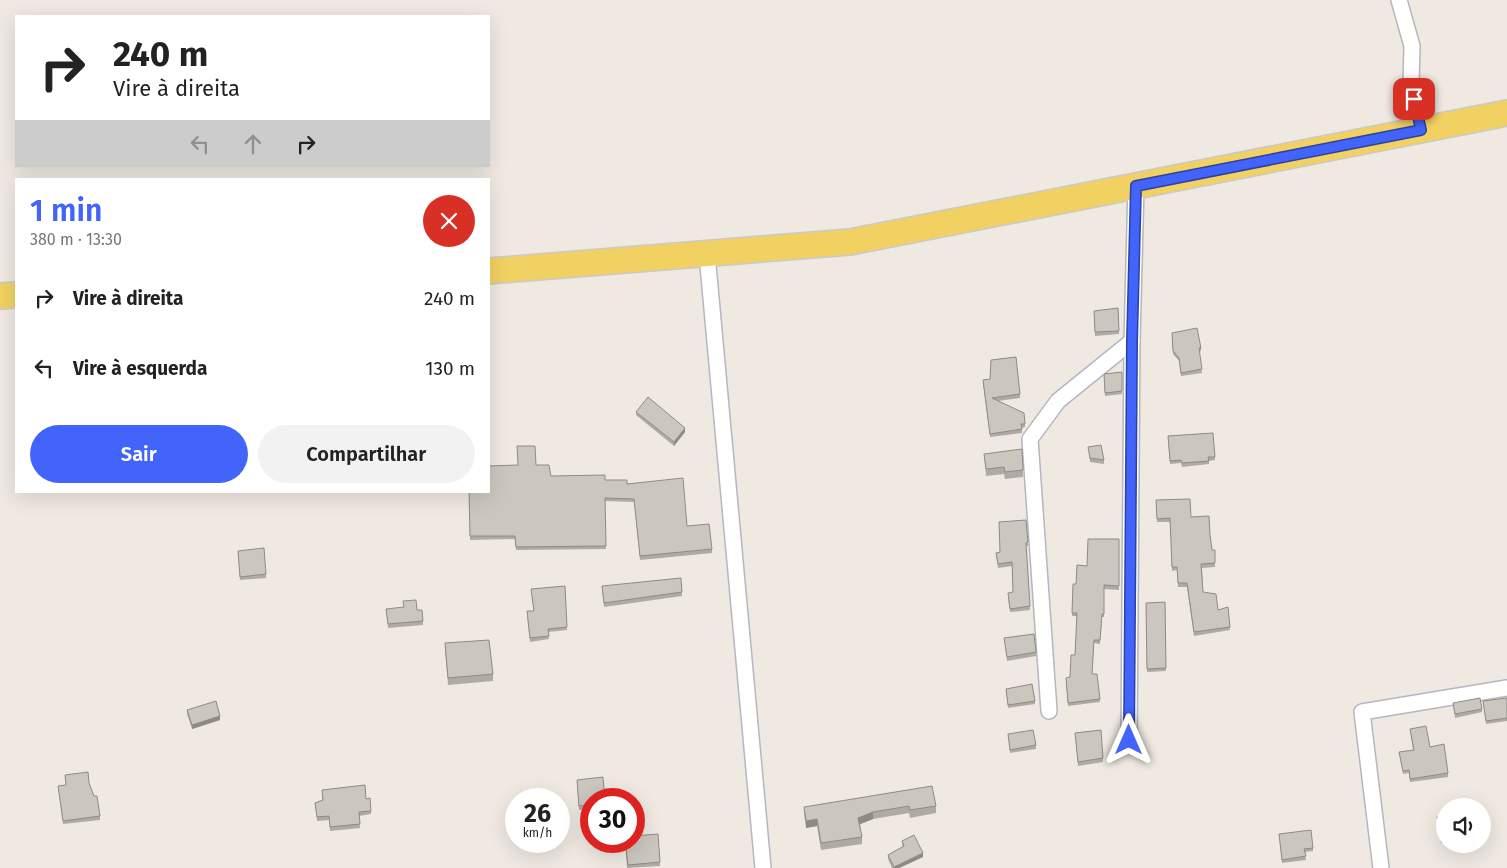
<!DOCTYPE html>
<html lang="pt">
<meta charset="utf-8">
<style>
:root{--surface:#fff;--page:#f2f2f2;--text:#222;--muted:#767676;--accent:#4264fb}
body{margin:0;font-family:"Fira Sans",sans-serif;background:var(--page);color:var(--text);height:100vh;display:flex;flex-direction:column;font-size:19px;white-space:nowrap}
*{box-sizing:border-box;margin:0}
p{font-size:16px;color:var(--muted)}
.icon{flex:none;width:28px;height:28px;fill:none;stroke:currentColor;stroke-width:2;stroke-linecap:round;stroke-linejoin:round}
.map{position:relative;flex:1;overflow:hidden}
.sheet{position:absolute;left:15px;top:178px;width:475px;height:315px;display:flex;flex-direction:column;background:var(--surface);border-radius:0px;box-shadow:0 5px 20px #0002}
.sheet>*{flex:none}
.top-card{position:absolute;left:15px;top:15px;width:475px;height:152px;border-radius:0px;box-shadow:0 5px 20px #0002;background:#fff;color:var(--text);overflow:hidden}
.buttons{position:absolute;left:1436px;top:798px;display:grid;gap:10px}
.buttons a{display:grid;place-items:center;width:55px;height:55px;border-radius:50%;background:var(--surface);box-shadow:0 5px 20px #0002;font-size:25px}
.speed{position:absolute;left:505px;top:788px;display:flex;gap:10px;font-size:25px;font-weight:700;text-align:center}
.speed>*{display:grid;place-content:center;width:65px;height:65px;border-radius:50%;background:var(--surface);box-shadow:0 5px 20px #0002;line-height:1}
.speed small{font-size:12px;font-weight:400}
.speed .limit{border:8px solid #d22;background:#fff;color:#111}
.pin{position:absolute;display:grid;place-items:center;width:42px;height:42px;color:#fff;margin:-21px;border-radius:10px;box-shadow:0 2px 8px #0006}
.me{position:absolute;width:55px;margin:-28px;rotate:0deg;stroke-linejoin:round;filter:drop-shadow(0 0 4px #0008)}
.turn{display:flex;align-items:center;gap:18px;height:105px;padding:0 15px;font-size:22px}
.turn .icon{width:65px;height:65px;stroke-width:2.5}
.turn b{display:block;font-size:35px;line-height:42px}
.lanes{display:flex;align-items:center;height:48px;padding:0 15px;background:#0003;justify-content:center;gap:25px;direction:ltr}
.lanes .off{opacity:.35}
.round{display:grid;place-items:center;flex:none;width:52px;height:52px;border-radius:26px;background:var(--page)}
.head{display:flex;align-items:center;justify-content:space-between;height:85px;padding:0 15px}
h1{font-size:30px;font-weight:600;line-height:38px;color:var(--accent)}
.primary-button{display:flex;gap:10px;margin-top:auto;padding:10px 15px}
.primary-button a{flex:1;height:58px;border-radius:30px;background:var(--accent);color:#fff;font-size:20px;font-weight:600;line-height:58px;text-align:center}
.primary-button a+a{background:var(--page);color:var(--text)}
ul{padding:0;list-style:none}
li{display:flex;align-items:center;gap:15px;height:70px;padding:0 15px}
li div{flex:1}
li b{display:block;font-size:19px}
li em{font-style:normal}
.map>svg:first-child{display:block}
</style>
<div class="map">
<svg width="1507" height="868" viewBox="0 0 1507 868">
<rect width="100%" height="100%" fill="#efe9e1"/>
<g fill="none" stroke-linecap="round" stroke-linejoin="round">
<defs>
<g id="street">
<polyline points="1399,0 1412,46 1411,84 1421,130"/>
<polyline points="707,254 763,868"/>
<polyline points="1049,711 1030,439 1058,401 1132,341"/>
<polyline points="1129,740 1132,341 1136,186"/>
<polyline points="1381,868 1362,712 1507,688"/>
</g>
<g id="primary">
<polyline points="489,271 850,242 1507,113"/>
<polyline points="0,296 16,295"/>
</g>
</defs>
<use href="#street" stroke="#b4b7c1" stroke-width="18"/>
<use href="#primary" stroke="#c9c9c9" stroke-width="28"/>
<use href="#street" stroke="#fff" stroke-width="15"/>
<use href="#primary" stroke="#f2d163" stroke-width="25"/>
</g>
<g fill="#afaba4">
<polygon points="1118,308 1119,334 1095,336 1094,311"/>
<polygon points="1172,337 1201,348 1201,351 1199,352 1202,373 1181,376 1179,361 1173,354"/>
<polygon points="1122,372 1122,394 1105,396 1104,374"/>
<polygon points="990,379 1020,394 1020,398 998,401 1025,424 1025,427 1022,428 1022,433 990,437 983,384 983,380"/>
<polygon points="636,412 685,432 674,446 636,415"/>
<polygon points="1213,433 1215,460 1209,461 1209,464 1182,467 1181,463 1170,464 1168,436"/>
<polygon points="1088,447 1104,460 1104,464 1090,462"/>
<polygon points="984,454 1023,470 1023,477 1005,479 1004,474 986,476"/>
<polygon points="536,465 551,476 605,480 627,484 687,526 712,549 712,553 640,560 634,502 605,501 606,549 516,550 515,539 470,540 469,491"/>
<polygon points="1156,500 1191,517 1210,535 1212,550 1215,550 1215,567 1202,568 1203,592 1230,627 1230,630 1194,636 1187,587 1178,587 1177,570 1172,571 1170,522 1157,522"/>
<polygon points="1026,520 1028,546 1026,546 1030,610 1010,612 1008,597 1013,592 1012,566 998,568 996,553 1000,552"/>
<polygon points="1119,539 1119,590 1104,589 1104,617 1102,617 1100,644 1094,643 1092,674 1100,699 1100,702 1068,706 1066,681 1070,677 1075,655 1077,616 1072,616 1072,600 1076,584 1087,566"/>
<polygon points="238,551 266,574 266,578 240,580"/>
<polygon points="565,586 567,630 548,632 549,639 530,642 527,615 534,611 531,589"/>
<polygon points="602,590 682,592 682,596 604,607"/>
<polygon points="1165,602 1166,671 1147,672 1146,603"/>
<polygon points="386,609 417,610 423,621 423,625 388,628"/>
<polygon points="1034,634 1036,656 1007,661 1004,638"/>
<polygon points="445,643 493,674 493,681 448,685 445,650"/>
<polygon points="1006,689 1035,701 1035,704 1008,708"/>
<polygon points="1507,698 1507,721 1486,724 1483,701"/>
<polygon points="1453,703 1482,709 1482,712 1455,718"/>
<polygon points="187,710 220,720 192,729 187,714"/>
<polygon points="1410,729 1430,747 1448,773 1448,777 1410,782 1409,773 1403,774 1399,752 1413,750"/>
<polygon points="1101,730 1103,762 1078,766 1075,733"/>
<polygon points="1008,734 1036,745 1036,749 1010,753"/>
<polygon points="89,783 100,816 100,820 63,824 58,786"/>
<polygon points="577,783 591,799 591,809 579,810"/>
<polygon points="322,790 366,799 371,811 371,814 359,816 360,828 330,831 329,820 317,821 315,803 322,801"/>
<polygon points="936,806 936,813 910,818 909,813 873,819 860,824 862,837 862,844 821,850 817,826 806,828 804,814 804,807"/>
<polygon points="1445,816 1445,842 1441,843 1437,817"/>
<polygon points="1279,834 1313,848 1313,851 1305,852 1306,860 1282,863"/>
<polygon points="625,841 660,862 660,866 627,868"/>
<polygon points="902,841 923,857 899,868 892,868 888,859 888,855 903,847 902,844"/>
</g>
<g fill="#8e8b86">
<polygon points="685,428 685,432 674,446 674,442"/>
<polygon points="220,716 220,720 192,729 192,725"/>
<polygon points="873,812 873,819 858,825 858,818"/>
<polygon points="817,819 817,826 806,828 806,821"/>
<polygon points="923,853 923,857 899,868 894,868 894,867"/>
</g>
<g fill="#cbc7bf" stroke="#8e8b86">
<polygon points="1118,308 1119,331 1095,332 1094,311"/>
<polygon points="1197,328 1201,348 1199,348 1202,369 1181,373 1179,358 1173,351 1172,333"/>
<polygon points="1016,357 1020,394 992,398 1024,413 1025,424 1021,424 1022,429 990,434 983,380 990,379 991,360"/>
<polygon points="1122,372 1122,391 1105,393 1104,374"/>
<polygon points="648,397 685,428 674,442 636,412"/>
<polygon points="1213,433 1215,457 1208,457 1209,461 1182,463 1181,460 1170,461 1168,436"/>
<polygon points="1101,445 1104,460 1090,458 1088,447"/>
<polygon points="517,446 535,446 536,465 549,465 551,476 605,475 605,480 627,480 627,484 683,478 687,526 709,524 712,549 640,556 634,499 605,498 606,546 516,547 515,536 470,536 469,491 489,491 489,466 518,465"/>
<polygon points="1022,449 1023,470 1005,472 1004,467 986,469 984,454"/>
<polygon points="1190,499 1191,517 1209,516 1210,535 1212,550 1215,550 1215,563 1201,564 1203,592 1216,594 1218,610 1228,607 1230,627 1194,632 1187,583 1178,583 1177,567 1172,567 1170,518 1157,519 1156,500"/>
<polygon points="1026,520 1028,542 1026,543 1030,606 1010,609 1008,593 1013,592 1012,562 998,564 996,553 1000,552 999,522"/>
<polygon points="1088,539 1119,539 1119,586 1104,585 1104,614 1102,614 1100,640 1094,640 1092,674 1097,674 1100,699 1068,703 1066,678 1070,677 1071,655 1075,655 1077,613 1072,613 1073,584 1076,584 1077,565 1087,566"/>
<polygon points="264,548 266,574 240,577 238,551"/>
<polygon points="681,578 682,592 604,603 602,586"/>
<polygon points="565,586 567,627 548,629 549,636 530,638 527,611 534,611 531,589"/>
<polygon points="416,600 417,610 422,610 423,621 388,624 386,609 404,607 403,601"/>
<polygon points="1165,602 1166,668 1147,669 1146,603"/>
<polygon points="1034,634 1036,652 1007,657 1004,638"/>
<polygon points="489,640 493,674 448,678 445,643"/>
<polygon points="1032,684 1035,701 1008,705 1006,689"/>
<polygon points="1480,698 1482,709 1455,714 1453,703"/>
<polygon points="1507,698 1507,718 1486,721 1483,701"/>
<polygon points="216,701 220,716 192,725 187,710"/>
<polygon points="1426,726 1430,747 1444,744 1448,773 1410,779 1409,770 1403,771 1399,752 1414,750 1410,729"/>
<polygon points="1033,730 1036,745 1010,750 1008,734"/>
<polygon points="1101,730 1103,758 1078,762 1075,733"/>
<polygon points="88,772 89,783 94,796 97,796 100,816 63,821 58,786 66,785 65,775"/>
<polygon points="603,777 605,799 591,799 591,805 579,806 577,780"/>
<polygon points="365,785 366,799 370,798 371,811 359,812 360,824 330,827 329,816 317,817 315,803 323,800 322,790"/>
<polygon points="932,786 936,806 910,810 909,806 873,812 858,818 862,837 821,843 817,819 806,821 804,807"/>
<polygon points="1445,816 1445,839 1441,839 1437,817"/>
<polygon points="1311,830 1313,848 1304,849 1306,856 1282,860 1279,834"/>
<polygon points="658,834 660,862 628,865 625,841 634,841 634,836"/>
<polygon points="914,835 923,853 894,867 888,855 904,846 902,841"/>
</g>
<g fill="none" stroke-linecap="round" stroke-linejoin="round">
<defs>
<polyline id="route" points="1129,740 1132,341 1136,186 1421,130 1414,99"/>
</defs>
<use href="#route" stroke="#2b41a3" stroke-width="12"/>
<use href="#route" stroke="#4264fb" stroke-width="9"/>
</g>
</svg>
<div class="buttons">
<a><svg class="icon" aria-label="sound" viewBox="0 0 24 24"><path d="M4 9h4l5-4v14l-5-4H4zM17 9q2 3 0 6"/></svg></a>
</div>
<div class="speed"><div>26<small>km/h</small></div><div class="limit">30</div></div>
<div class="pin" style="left:1414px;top:99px;background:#d93025"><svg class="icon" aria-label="arrive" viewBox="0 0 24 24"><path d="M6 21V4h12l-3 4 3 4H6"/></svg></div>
<svg class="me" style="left:1129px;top:740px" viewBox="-20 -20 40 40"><path d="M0-17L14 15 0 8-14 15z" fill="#4264fb" stroke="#fff" stroke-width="4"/></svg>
<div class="top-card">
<div class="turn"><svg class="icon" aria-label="right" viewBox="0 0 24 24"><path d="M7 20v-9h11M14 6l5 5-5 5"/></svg><div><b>240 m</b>Vire à direita</div></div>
<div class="lanes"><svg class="icon off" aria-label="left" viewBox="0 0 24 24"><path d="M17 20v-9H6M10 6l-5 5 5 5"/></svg><svg class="icon off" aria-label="ahead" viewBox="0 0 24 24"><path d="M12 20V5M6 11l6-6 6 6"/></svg><svg class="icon" aria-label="right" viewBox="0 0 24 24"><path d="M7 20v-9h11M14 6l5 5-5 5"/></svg></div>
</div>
<section class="sheet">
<div class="head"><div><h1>1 min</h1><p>380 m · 13:30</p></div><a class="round" style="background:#d93025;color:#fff"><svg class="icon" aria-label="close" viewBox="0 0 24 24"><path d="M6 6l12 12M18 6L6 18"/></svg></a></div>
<ul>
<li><svg class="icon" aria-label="right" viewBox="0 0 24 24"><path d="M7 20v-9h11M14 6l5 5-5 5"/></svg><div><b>Vire à direita</b></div><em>240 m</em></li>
<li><svg class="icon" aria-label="left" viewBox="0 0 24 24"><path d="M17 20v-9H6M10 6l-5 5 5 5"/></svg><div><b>Vire à esquerda</b></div><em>130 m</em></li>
</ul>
<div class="primary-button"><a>Sair</a><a>Compartilhar</a></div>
</section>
</div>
